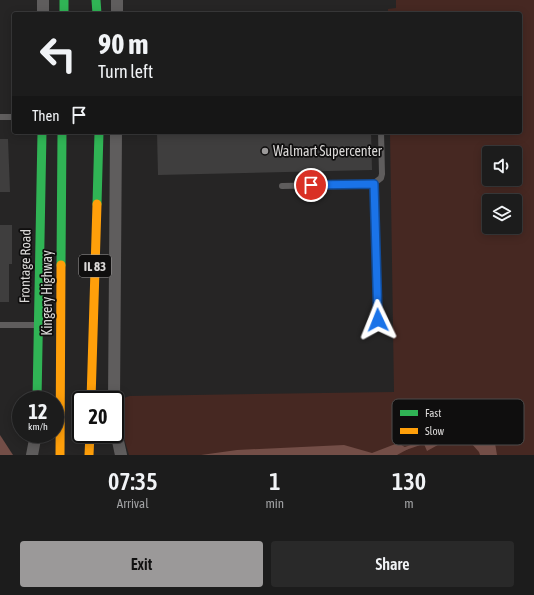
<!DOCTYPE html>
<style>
:root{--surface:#1c1c1c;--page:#292929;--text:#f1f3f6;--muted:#a0a1a3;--line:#3a3a3b;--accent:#9b9999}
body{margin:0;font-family:"Asap Condensed",sans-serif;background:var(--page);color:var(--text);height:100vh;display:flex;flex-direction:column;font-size:15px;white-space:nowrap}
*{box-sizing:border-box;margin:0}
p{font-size:13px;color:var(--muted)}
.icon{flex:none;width:22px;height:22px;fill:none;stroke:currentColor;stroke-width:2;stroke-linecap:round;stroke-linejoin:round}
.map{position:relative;height:455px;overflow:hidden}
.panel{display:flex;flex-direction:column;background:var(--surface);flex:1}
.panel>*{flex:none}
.banner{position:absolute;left:12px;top:12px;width:510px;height:122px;border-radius:4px;box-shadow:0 2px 10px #0003,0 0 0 1px var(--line);background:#1c1c1c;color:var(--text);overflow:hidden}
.buttons{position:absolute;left:482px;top:146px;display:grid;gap:8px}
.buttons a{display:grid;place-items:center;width:40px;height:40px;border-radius:4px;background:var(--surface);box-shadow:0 2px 10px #0003,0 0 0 1px var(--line);font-size:20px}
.speed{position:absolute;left:12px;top:391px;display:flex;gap:8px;font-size:20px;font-weight:700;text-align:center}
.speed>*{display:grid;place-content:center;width:52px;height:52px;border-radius:50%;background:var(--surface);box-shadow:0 2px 10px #0003,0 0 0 1px var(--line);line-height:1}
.speed small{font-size:10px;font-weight:400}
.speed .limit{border:2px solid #111;border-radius:6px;background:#fff;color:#111}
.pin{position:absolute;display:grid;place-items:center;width:34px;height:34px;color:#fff;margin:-17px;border:2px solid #fff;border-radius:50%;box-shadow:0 1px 4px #0007}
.me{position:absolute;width:44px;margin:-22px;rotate:358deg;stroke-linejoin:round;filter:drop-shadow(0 0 3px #0008)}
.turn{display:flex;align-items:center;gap:14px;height:84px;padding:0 20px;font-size:18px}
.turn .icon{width:52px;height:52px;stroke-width:2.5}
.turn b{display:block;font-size:28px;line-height:34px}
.then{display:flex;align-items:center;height:38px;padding:0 20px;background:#0003;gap:8px;font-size:15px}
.eta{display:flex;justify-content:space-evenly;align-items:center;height:68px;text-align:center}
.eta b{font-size:24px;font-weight:600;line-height:28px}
.action{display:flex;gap:8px;margin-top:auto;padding:8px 20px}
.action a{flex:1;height:46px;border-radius:4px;background:var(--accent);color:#111;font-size:16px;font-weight:600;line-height:46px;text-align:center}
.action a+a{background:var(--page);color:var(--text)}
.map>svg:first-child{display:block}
</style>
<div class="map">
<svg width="534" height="455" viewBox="0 0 534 455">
<rect width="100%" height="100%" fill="#262525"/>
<path fill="#462822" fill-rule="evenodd" d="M396 0H534V455H129C125 441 115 414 122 401 124 398 126 397 130 396L394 392 390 132H520V14H388V9L396 8ZM489 153H515V179H489ZM489 201H515V227H489Z"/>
<g fill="#734e47">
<path d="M480 421C483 422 486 423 489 425 493 430 496 448 497 455H480L479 452 471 443 445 441 427 451 424 444 425 437 456 428 470 422Z"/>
<polygon points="0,435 13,455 0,455"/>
<polygon points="398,443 408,449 397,455 201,455 237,450 344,445 372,453"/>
</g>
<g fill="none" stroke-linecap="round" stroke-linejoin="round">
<polyline stroke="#734e47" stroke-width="3" points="404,449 427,441"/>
</g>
<g fill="#3f3e3e">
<polygon points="157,132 371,132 372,170 158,175"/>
<polygon points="0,139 8,139 10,192 0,192"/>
<polygon points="0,225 12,225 12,264 9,264 9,302 0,302"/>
</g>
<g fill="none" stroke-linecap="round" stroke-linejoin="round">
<g stroke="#5f5d5d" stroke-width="6">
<polyline points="0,117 14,117"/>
<polyline points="373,184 381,178 382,174 381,132"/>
<polyline points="282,186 373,184 378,320"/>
<polyline points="0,325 38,325"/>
</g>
<g stroke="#5f5d5d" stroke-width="12">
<polyline points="117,0 117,14"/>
<polyline points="43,14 43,0"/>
<polyline points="114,400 116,132"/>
<polyline points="115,427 121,455"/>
<polyline points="32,455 36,434"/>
</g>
<g stroke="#30b455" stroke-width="9">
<polyline points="64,0 64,14"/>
<polyline points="96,0 97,14"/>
<polyline points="97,204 99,132"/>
<polyline points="61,265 62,132"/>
<polyline points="37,400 42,132"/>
</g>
<g stroke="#ff9f0a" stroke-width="9">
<polyline points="91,400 97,204"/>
<polyline points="60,455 61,265"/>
<polyline points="89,455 90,434"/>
</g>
</g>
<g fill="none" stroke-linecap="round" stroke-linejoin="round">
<defs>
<polyline id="route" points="311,185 374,184 378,320"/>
</defs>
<use href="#route" stroke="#114b97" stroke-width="10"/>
<use href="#route" stroke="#1a73e8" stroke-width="7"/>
</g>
<circle fill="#9b9999" stroke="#0f0e0e" stroke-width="1.5" cx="265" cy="151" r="4"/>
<g text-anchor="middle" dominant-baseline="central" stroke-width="3.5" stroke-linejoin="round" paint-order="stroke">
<rect fill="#0f0e0e" stroke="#9d9b9b" stroke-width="1" x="79" y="255" width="32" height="22" rx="3"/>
<g font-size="13" font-weight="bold" fill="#dad8d7">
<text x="95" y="266">IL 83</text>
</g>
<g font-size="14" fill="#dad8d7" stroke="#0f0e0e" text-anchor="start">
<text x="273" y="151">Walmart Supercenter</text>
</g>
<g font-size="14" fill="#dad8d7" stroke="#0f0e0e">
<text transform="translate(25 266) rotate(-89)">Frontage Road</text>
<text transform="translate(47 293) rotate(-90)">Kingery Highway</text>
</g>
</g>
<rect x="392" y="399" width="132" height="46" rx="6" fill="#0f0e0e" stroke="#4c4b4a" stroke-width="1"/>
<rect x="400" y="410" width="18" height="6" fill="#30b455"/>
<rect x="400" y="428" width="18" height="6" fill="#ff9f0a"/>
<g font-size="11" fill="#dad8d7">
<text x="425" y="417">Fast</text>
<text x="425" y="435">Slow</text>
</g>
</svg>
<div class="buttons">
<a><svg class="icon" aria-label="sound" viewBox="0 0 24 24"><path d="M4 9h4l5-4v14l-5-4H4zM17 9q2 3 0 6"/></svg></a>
<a><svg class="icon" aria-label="layers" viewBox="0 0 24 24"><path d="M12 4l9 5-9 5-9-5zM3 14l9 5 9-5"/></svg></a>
</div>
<div class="speed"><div>12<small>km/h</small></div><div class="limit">20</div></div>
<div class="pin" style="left:311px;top:185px;background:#d93025"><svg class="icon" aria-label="arrive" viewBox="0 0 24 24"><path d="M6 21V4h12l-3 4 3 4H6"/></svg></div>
<svg class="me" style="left:378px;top:320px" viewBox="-20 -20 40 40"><path d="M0-17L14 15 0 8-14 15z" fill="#1a73e8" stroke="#fff" stroke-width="4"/></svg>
<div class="banner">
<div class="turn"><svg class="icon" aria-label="left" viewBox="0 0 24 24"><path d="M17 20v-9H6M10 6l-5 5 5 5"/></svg><div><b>90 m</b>Turn left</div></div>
<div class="then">Then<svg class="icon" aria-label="arrive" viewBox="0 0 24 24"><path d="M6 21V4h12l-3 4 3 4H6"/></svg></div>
</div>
</div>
<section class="panel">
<div class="eta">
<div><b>07:35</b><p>Arrival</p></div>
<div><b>1</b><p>min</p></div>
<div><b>130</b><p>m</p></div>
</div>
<div class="action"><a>Exit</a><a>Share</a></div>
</section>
